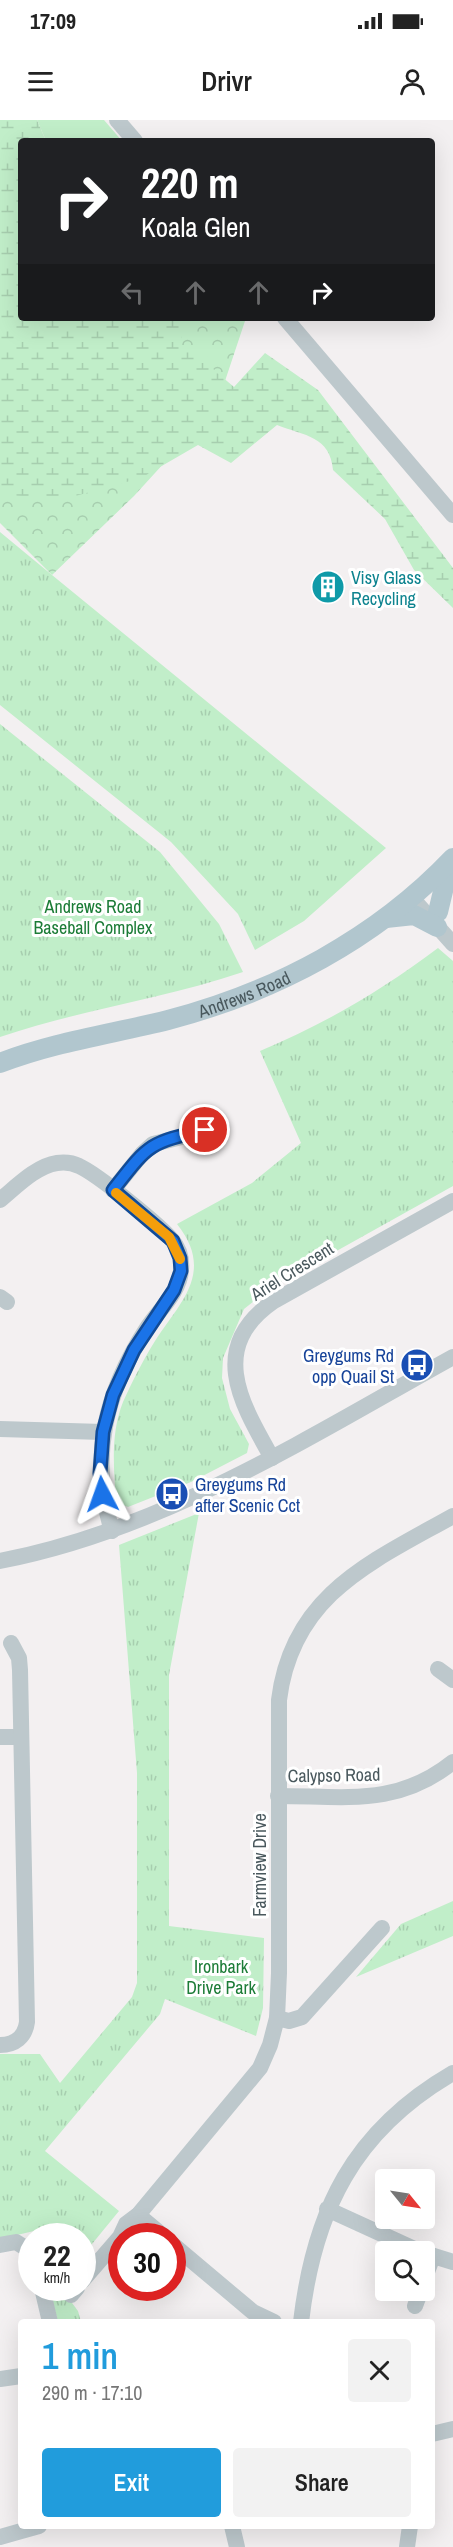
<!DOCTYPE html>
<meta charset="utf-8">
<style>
:root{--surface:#fff;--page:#f2f2f2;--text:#222;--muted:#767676;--accent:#219cdc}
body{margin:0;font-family:"Archivo Narrow",sans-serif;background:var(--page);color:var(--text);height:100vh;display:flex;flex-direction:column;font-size:22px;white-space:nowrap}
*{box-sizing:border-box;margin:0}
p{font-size:20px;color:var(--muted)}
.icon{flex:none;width:33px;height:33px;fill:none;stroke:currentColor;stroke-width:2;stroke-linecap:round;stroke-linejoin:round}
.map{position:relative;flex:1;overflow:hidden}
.side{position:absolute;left:18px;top:2199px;width:417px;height:210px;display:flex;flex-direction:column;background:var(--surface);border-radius:6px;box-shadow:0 6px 24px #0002}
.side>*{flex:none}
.banner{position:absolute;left:18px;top:18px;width:417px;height:183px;border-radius:6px;box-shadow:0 6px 24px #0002;background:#202124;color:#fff;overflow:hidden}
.needle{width:39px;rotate:120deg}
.fabs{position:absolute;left:375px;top:2049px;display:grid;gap:12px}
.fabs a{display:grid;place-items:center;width:60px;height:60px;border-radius:6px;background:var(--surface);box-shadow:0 6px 24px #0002;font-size:30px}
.speed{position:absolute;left:18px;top:2103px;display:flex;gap:12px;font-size:30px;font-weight:700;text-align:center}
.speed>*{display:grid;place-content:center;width:78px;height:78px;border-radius:50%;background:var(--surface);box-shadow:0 6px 24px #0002;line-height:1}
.speed small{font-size:15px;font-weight:400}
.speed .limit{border:9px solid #d22;background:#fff;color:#111}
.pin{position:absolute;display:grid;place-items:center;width:51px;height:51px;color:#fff;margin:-26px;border:3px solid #fff;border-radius:50%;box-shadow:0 2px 6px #0007}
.me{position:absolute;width:66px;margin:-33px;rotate:356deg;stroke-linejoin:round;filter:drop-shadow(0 0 4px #0008)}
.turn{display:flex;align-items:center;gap:21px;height:126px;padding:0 24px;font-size:27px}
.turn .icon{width:78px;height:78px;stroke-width:2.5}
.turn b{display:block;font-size:42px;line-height:51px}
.lanes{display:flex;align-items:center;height:57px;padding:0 24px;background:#0003;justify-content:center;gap:30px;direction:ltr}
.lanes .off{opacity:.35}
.round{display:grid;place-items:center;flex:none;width:63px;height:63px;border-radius:6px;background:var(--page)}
.head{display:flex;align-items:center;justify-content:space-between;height:102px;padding:0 24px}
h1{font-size:36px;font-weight:600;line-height:45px;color:var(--accent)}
.primary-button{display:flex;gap:12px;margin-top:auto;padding:12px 24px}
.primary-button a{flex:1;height:69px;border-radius:6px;background:var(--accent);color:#fff;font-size:24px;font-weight:600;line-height:69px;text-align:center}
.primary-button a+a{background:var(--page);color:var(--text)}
.status{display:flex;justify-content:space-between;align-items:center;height:42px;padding:0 30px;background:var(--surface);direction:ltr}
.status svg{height:16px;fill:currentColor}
header{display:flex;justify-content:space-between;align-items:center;height:78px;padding:0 24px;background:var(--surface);font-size:27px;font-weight:600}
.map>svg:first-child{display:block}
</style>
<div class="status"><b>17:09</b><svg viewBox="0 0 49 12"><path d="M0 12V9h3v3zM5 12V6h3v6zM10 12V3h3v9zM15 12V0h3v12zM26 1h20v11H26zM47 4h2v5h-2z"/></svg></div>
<header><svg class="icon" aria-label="menu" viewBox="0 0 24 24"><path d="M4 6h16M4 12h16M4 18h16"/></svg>Drivr<svg class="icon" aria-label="person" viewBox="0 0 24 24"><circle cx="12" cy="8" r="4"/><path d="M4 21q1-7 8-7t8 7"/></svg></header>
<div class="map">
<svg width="453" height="2427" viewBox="0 0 453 2427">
<defs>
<pattern id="forest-crowns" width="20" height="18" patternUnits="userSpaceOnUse" patternTransform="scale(1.5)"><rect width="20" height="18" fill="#c1eec9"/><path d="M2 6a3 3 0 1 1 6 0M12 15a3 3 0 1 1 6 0" fill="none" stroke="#a7ceaf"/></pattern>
<pattern id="wetland-marsh" width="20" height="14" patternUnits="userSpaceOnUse" patternTransform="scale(1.5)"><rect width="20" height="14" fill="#c1eec9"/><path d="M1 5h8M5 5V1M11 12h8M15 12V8" fill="none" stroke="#a7ceaf"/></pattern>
<pattern id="park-tufts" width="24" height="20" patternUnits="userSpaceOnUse" patternTransform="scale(1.5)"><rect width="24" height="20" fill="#c1eec9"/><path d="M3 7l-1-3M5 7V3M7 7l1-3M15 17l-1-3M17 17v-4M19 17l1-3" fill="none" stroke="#a7ceaf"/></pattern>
</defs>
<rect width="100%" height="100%" fill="#f3f0f1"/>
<polygon fill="#c1eec9" points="37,0 104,0 122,21 46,21"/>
<polygon fill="url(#forest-crowns)" points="0,182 21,198 246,198 217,285 134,376 52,455 0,403"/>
<path fill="url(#wetland-marsh)" d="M0 0H37L46 21H21V198H185L179 230 206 232 214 250 234 267 265 233 318 270 453 448V488L414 450 385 399 333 350C330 316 305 316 277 305L231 343 198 325 141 358 68 378 0 375Z"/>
<g fill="url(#park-tufts)">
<polygon points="0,412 52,455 386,728 304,801 255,830 238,794 171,722 0,585"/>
<path d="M0 604 160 732 219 804 243 852C163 879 79 890 0 917Z"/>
<path d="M438 828 453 841V1066L272 1167 244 1189 223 1238 222 1258 230 1289 249 1324 247 1333 191 1362 128 1387 116 1382C114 1348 110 1315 123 1282 132 1262 143 1240 155 1221 181 1181 215 1152 177 1104L252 1063 301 1023 260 931C325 904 382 870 438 828Z"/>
<polygon points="199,1393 169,1555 169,1806 264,1818 263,1888 256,1916 165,1879 160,1894 45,2031 119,2091 83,2135 82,2116 36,2116 34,2111 0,2119 0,1934 40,1934 60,1963 132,1877 137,1863 137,1653 119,1425"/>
<polygon points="453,1781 453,1816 356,1857 401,1804"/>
<polygon points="49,2168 61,2168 78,2191 81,2202 58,2202"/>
</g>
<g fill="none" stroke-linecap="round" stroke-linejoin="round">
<g stroke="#bdc8cc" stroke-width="16">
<polyline points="117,0 135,21"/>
<polyline points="285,198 453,395"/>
<polyline points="412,778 453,824"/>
<polyline points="113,1070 142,1034 153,1024 222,1007"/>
<path d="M0 1080C16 1067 36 1046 57 1043 65 1042 73 1043 79 1046 97 1054 160 1105 172 1120 179 1128 182 1139 181 1150 180 1172 159 1190 147 1208 105 1273 89 1337 112 1411"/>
<polyline points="0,1177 7,1182"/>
<polyline points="0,1309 103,1312"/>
<path d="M272 1338C241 1283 207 1227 274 1181L453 1081"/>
<path d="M0 1441C165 1409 307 1318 453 1237"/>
<polyline points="438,1549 453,1560"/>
<polyline points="0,1617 21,1617"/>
<path d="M278 1676C345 1676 397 1687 453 1642"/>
<polyline points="277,1898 289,1901 302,1897 382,1808"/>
<path d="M0 1925C15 1925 25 1917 27 1902L20 1550 19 1538 11 1523"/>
<polyline points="327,2089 421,2132"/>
<polyline points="138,2095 163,2116"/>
<polyline points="172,2124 253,2192 274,2202"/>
<polyline points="0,2125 16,2122 32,2132"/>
<polyline points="424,2133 453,2142"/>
<polyline points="424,2160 433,2136"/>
<path d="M82 2161 120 2117 126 2104 138 2095 260 1948 270 1925 277 1898 279 1853V1580C292 1475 371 1442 453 1396"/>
<polyline points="42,2168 50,2202"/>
<polyline points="71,2175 77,2168"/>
<polyline points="415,2186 421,2170"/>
<path d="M301 2202C314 2091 353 2011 453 1953"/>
<polyline points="0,2259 21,2256"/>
<polyline points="432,2314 453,2309"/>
<polyline points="232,2406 237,2427"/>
<polyline points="0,2417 39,2406"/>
<polyline points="407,2427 410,2406"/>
</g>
<g stroke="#b1c6ce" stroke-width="20">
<polyline points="438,792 444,767 453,751"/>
<polyline points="386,798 414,795 437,807"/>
<path id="s1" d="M0 943C54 922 112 914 168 900 275 872 376 819 453 738"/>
</g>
</g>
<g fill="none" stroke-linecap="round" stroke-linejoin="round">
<defs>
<path id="route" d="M102 1374 100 1353 103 1312 113 1275 134 1230 174 1170 181 1151 180 1138 173 1121 113 1070C149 1024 148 1023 205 1010"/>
</defs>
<use href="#route" stroke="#114b97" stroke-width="15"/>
<use href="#route" stroke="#1a73e8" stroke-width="10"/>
<polyline stroke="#f59e0b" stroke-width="10" points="116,1073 169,1117 180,1139"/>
</g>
<defs>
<symbol id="building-disc" viewBox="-11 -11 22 22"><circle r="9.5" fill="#0f9aa8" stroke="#fff"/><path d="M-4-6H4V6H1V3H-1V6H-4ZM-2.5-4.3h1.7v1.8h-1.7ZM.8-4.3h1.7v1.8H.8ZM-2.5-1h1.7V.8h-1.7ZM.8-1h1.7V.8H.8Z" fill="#fff"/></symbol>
<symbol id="bus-disc" viewBox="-11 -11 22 22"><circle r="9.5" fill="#1a4fb4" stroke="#fff"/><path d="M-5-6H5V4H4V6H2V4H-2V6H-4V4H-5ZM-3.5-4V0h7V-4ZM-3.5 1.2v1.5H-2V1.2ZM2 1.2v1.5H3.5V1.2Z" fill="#fff"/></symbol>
</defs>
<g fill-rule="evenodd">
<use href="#building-disc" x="309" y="448" width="38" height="38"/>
<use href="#bus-disc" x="398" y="1226" width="38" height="38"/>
<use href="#bus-disc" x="153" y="1355" width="38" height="38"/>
</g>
<g text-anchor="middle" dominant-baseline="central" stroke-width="6" stroke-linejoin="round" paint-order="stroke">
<g font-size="18" fill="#0d838f" stroke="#fff" text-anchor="start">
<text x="351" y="457">Visy Glass<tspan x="351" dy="21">Recycling</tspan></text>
</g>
<g font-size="18" fill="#1c7c37" stroke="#fff">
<text x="93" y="786">Andrews Road<tspan x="93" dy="21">Baseball Complex</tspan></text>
<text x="221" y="1846">Ironbark<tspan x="221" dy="21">Drive Park</tspan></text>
</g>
<g font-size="18" fill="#49585d" stroke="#fff">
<text stroke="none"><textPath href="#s1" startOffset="254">Andrews Road</textPath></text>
<text transform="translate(292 1151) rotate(-32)">Ariel Crescent</text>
<text transform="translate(334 1655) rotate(-1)">Calypso Road</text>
<text transform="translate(259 1745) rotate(-90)">Farmview Drive</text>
</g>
<g font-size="18" fill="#164399" stroke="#fff" text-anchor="end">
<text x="394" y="1235">Greygums Rd<tspan x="394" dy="21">opp Quail St</tspan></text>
<text x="195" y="1364" text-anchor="start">Greygums Rd<tspan x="195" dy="21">after Scenic Cct</tspan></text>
</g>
</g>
</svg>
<div class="fabs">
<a><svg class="needle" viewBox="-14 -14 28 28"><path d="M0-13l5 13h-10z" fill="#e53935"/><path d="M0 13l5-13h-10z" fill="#767676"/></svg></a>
<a><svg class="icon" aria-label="search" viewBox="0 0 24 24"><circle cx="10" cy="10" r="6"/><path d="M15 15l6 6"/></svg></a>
</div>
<div class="speed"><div>22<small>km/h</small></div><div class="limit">30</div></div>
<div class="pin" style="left:205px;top:1010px;background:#d93025"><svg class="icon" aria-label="arrive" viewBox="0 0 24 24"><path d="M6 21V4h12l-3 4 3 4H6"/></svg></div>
<svg class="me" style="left:102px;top:1374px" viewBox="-20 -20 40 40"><path d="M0-17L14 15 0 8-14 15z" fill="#1a73e8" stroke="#fff" stroke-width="4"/></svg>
<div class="banner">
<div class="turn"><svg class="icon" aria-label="right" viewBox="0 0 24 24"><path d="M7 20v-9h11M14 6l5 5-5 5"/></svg><div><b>220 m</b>Koala Glen</div></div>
<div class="lanes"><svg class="icon off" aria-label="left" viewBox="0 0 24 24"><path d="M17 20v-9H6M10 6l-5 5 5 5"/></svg><svg class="icon off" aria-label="ahead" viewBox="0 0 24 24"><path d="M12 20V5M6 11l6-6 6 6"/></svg><svg class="icon off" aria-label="ahead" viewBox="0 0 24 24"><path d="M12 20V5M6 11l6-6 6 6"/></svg><svg class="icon" aria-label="right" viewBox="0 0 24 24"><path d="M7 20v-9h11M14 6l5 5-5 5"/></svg></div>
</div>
<section class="side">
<div class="head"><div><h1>1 min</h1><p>290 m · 17:10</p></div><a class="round"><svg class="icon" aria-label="close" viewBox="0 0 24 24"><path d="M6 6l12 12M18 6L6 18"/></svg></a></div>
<div class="primary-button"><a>Exit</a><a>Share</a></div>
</section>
</div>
